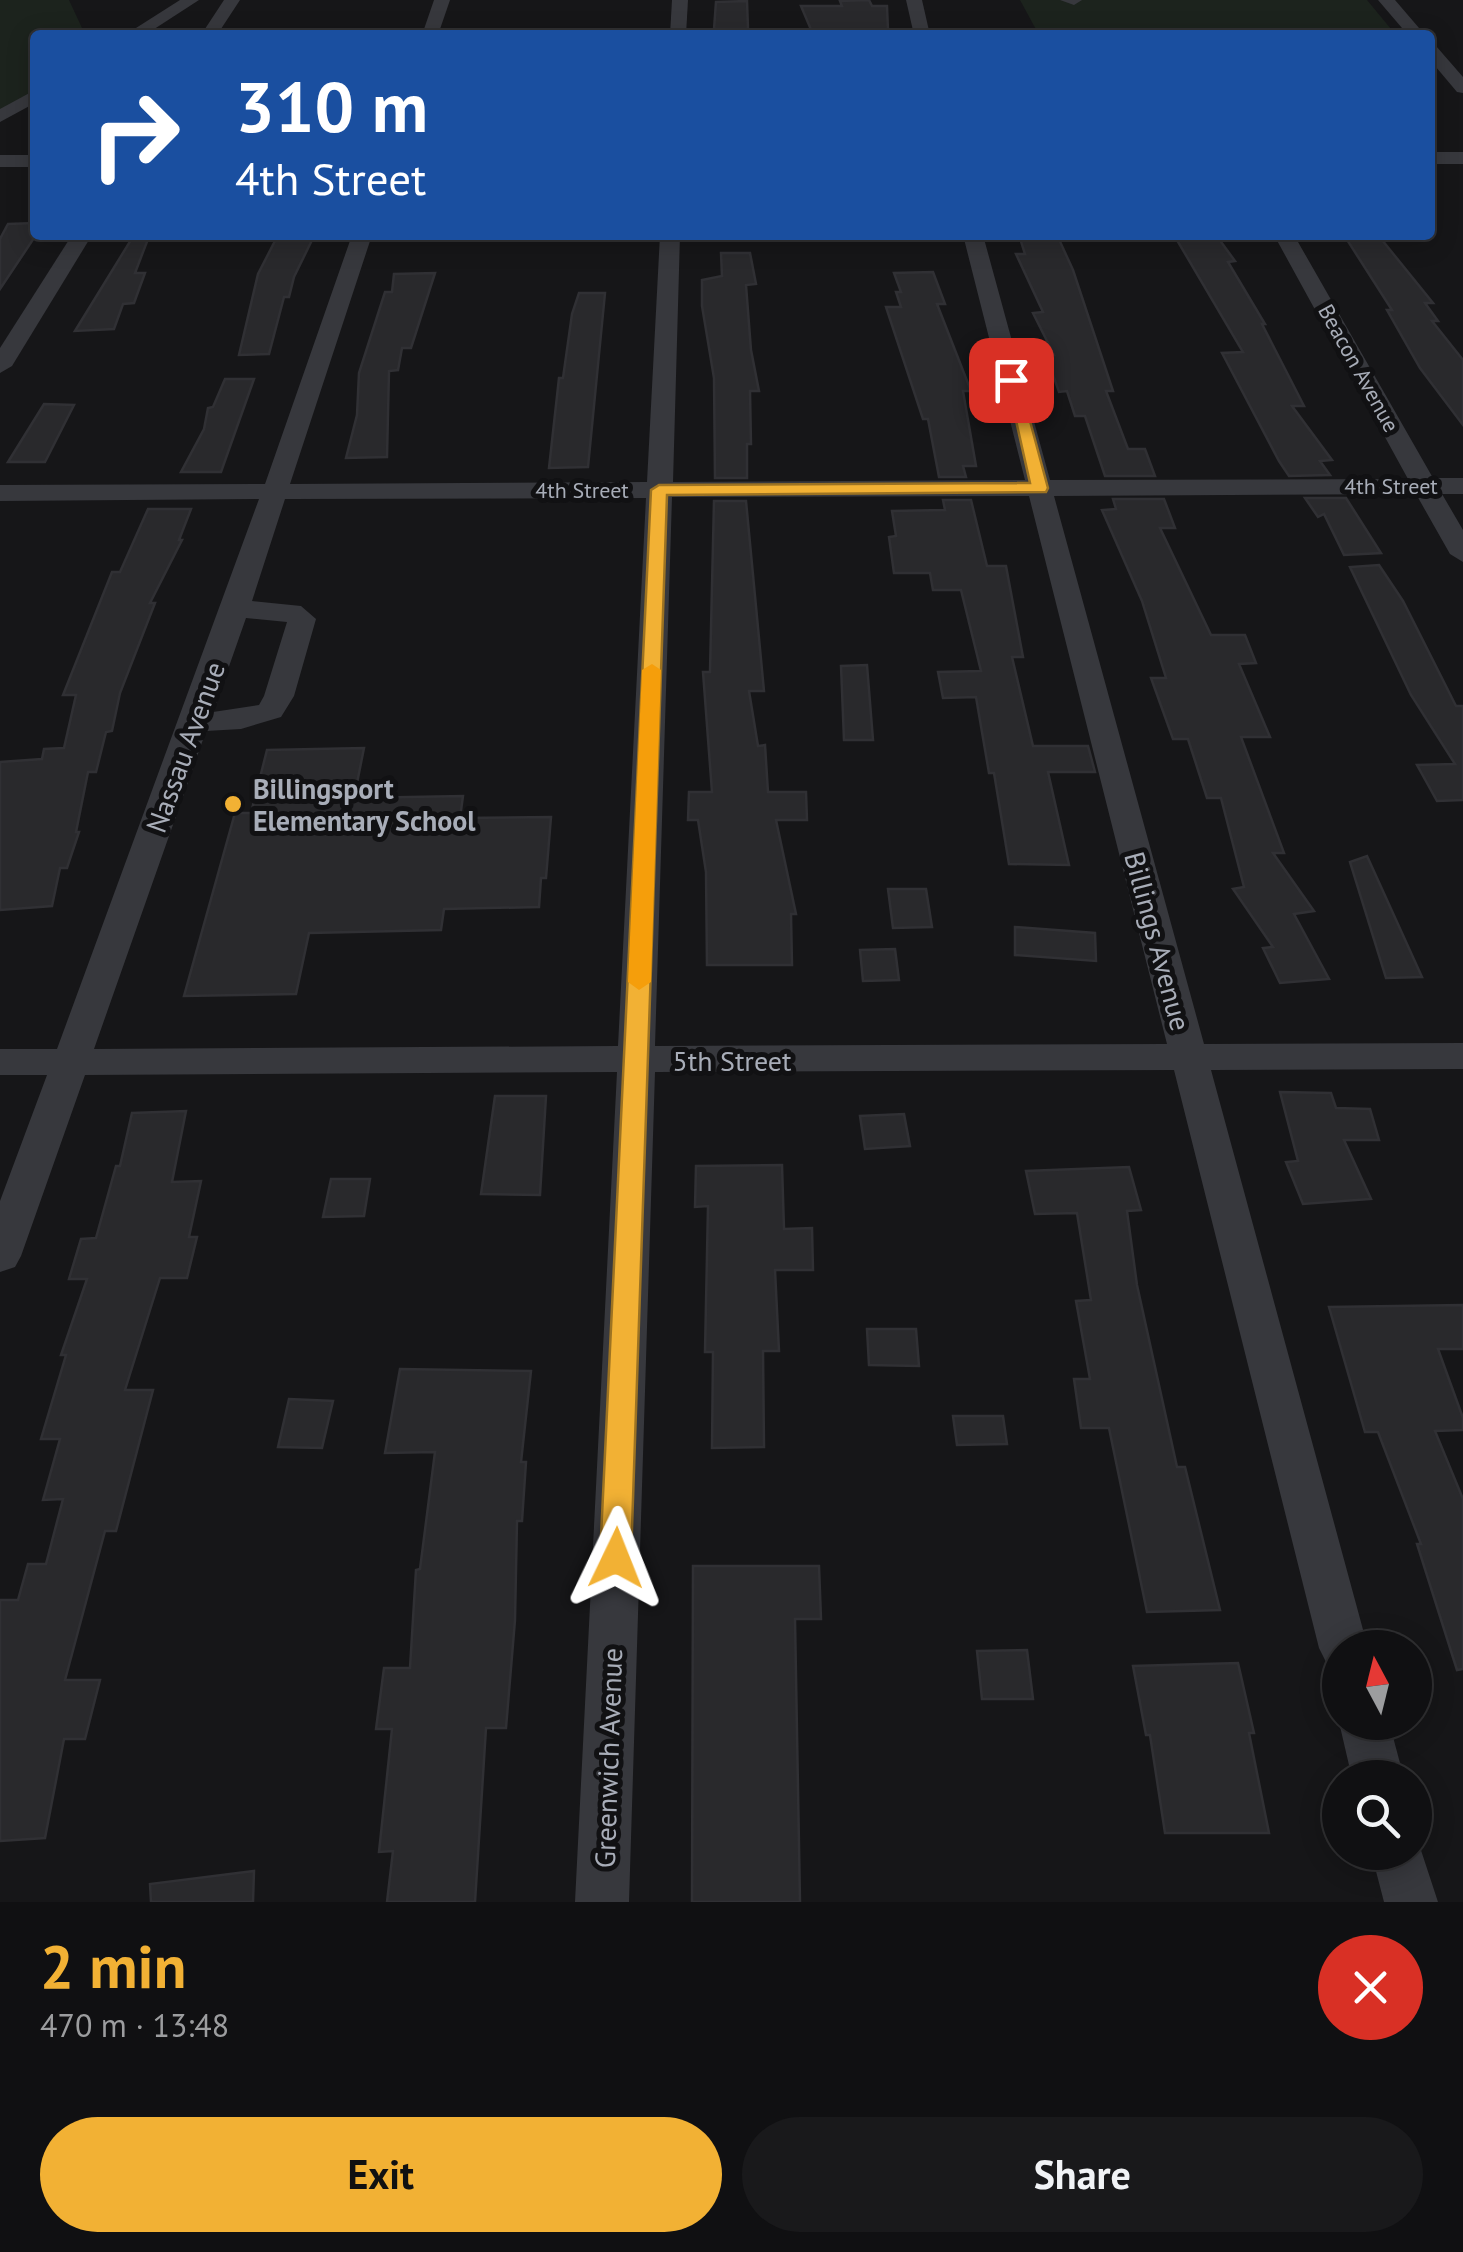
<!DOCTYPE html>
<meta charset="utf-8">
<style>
:root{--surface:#101012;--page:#19191b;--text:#f1f3f6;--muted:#9c9d9f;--line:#303032;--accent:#f2b134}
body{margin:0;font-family:"PT Sans",sans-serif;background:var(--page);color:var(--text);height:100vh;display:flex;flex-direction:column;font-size:38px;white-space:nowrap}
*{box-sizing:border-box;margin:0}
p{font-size:32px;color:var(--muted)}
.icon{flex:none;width:55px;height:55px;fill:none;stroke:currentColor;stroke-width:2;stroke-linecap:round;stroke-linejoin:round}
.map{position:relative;height:1902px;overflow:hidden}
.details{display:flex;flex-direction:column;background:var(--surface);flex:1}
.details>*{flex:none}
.banner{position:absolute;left:30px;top:30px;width:1405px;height:210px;border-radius:10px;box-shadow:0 5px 25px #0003,0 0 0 2px var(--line);background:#1a4fa0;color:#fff;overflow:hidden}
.needle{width:65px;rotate:353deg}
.buttons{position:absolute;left:1322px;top:1630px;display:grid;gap:20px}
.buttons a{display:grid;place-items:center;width:110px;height:110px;border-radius:50%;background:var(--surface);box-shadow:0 5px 25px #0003,0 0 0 2px var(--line);font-size:50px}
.pin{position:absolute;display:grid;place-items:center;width:85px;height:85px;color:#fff;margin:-42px;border-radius:20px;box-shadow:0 5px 15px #0006}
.me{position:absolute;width:110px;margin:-55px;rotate:2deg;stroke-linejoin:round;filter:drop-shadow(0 0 8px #0008)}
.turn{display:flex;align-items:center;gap:35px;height:210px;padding:0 40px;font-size:45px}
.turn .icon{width:130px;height:130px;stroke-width:2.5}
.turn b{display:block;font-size:70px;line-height:85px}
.round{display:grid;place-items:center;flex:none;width:105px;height:105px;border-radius:52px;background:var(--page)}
.summary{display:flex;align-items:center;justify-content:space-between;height:170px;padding:0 40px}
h1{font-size:60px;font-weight:800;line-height:75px;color:var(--accent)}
.button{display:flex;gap:20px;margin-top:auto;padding:20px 40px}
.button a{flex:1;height:115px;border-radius:60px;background:var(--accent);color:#111;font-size:40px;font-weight:800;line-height:115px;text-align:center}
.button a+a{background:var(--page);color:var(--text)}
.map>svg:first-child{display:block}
</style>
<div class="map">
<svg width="1463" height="1902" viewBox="0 0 1463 1902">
<rect width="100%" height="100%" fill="#161618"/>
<g fill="#1c231d">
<polygon points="0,0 69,0 82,28 134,34 35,35 35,93 0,114"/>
<polygon points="1020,0 1367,0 1396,35 1039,35"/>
</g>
<g fill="#29292c" stroke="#303034" stroke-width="2.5">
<polygon points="869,0 872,6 887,6 888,30 812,32 801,6 842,6 840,1"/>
<polygon points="747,1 748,29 714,29 716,2"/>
<polygon points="35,223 36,235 0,289 0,239 8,224"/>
<polygon points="134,235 148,239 135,273 145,273 134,303 123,304 114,329 75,331"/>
<polygon points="1019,235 1057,235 1073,270 1113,391 1106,391 1128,449 1145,449 1155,476 1105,476 1085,416 1075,416 1067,391 1059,392 1046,355 1054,355 1033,313 1043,312 1016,254 1025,254"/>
<polygon points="1174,235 1216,235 1235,261 1228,262 1265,324 1262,324 1304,406 1292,406 1332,460 1320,461 1330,475 1289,476 1279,461 1222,353 1243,352"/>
<polygon points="1344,235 1378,235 1433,303 1425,303 1438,321 1432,321 1463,360 1463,425 1420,368 1387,310 1392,310"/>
<polygon points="314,236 294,277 289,297 284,297 269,354 239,355 258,274 277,237"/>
<polygon points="721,253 750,253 756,284 746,285 751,350 759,391 750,391 751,444 747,444 747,478 715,478 714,378 702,306 702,280 722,276"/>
<polygon points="933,272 945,304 937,304 971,391 963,391 976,466 963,466 966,477 939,477 928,419 923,419 886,307 901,307 896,292 901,292 894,273"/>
<polygon points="435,273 411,348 402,348 398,370 389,371 387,457 346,458 357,415 359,373 385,292 392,292 394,274"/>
<polygon points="579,293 605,293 588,467 549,468 559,378 563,378 572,314"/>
<polygon points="225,379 254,379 221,472 181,472 204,429 208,408 213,407"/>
<polygon points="44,404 74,405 45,462 8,462"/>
<polygon points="1305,498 1346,498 1381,553 1344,555 1324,514 1318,517"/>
<polygon points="1113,499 1164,499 1175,528 1160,528 1211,635 1245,635 1256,663 1239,664 1270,737 1241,737 1284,853 1273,853 1314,911 1294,914 1329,979 1280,983 1263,948 1273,947 1233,889 1244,887 1221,798 1207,798 1188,739 1173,739 1151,678 1166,678 1142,601 1102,510 1116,509"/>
<polygon points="943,500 971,500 987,566 1006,566 1023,657 1012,657 1033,746 1088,746 1095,772 1048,772 1069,865 1009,864 994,773 989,773 976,697 943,698 938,672 981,671 961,590 933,590 930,573 894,573 889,537 896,536 892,511 945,510"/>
<polygon points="714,501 746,501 764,691 749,691 758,746 765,745 768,792 806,792 807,820 776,820 796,914 791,914 792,965 707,965 706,872 698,820 688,820 689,792 712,792 703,672 710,672"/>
<polygon points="148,509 191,509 179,540 182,540 150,603 155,603 120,693 112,731 106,732 96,772 88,772 76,832 79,832 67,868 60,868 52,906 0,910 0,762 42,759 44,749 64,748 76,695 63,695 112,572 120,572"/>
<polygon points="1379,565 1403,601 1456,706 1463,706 1463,800 1437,801 1417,765 1455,764 1411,695 1350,567"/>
<polygon points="867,665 873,740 844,740 841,666"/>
<polygon points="364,748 354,798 463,796 460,818 551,817 546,878 541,878 539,907 444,909 441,930 309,933 296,994 184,996 235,813 251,813 267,750"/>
<polygon points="1367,856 1422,977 1386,978 1350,862"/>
<polygon points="888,889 926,889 932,927 893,928"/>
<polygon points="1015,927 1095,933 1096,961 1015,955"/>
<polygon points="895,949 899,980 863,981 860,950"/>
<polygon points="1280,1092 1331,1093 1336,1108 1370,1109 1379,1140 1344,1140 1371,1199 1303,1204 1286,1162 1298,1161"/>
<polygon points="495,1096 546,1096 540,1195 481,1194"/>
<polygon points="186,1111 172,1182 201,1181 189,1237 197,1237 187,1278 160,1278 125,1390 153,1390 116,1531 105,1531 65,1680 100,1680 85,1739 64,1739 45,1838 0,1841 0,1600 18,1600 28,1564 46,1564 63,1499 43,1500 60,1439 41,1439 66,1355 61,1355 87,1279 69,1279 81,1239 96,1238 116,1166 120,1166 132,1113"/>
<polygon points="904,1114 910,1146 865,1149 860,1116"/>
<polygon points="782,1165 784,1229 812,1228 813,1270 775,1270 779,1351 763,1351 764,1447 712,1448 713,1352 705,1352 708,1206 695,1207 696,1166"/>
<polygon points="1129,1167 1141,1210 1127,1211 1137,1285 1177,1467 1185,1467 1220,1610 1147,1612 1109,1428 1081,1428 1074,1379 1090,1379 1076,1301 1091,1300 1077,1213 1035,1214 1026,1171"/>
<polygon points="331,1179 370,1179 364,1216 323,1217"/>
<polygon points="1463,1305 1463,1349 1438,1349 1463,1418 1463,1430 1435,1431 1463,1499 1463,1669 1457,1670 1417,1544 1421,1544 1378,1432 1365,1432 1329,1307"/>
<polygon points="867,1329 916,1329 919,1366 869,1365"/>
<polygon points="400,1369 531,1371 521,1462 526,1462 522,1521 517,1521 515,1620 506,1728 486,1728 475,1902 387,1902 393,1851 379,1852 392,1729 376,1729 384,1668 410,1668 416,1570 420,1569 435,1452 385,1453"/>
<polygon points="289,1399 333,1401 322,1448 278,1447"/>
<polygon points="953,1416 1003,1416 1007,1444 957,1445"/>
<polygon points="693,1566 819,1566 821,1619 795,1619 800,1902 692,1902"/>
<polygon points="1027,1650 1033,1699 982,1699 977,1651"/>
<polygon points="1238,1663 1254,1733 1249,1733 1269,1833 1165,1833 1150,1735 1146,1735 1133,1666"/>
<polygon points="254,1871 253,1902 151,1902 150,1884"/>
</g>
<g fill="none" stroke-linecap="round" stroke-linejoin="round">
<g fill="#37383d" fill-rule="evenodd">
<polygon points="180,0 199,0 145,35 125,35"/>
<polygon points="224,0 240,0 217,35 201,35"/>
<polygon points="434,0 450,0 438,35 422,35"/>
<polygon points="672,0 688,0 686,35 670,35"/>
<polygon points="906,0 922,0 930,35 914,35"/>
<polygon points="1060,0 1082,0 1074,5"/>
<polygon points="1378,0 1395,0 1425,35 1408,35"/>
<polygon points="1430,45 1436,46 1463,77 1463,93 1457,92 1430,60"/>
<polygon points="35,90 35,103 0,122 0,109"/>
<rect x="1430" y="152" width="33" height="12"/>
<rect x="0" y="155" width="35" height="12"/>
<polygon points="72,235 92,235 12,366 0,373 0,348"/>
<path d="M352 235H372L290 484 647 482 660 235H680L673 482 1025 480 963 235H983L1050 480 1408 479 1274 235H1294L1433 478H1463V494H1442L1463 530V562L1450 554 1416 494 1054 496 1204 1044 1463 1043V1069L1211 1070 1368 1648H1340V1669L1327 1664 1319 1648 1174 1070 655 1072 629 1902H575L617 1072 85 1075 21 1256 15 1267 0 1272V1201L47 1075H0V1049H57L259 499 0 501V485L265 484ZM1029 496 1167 1044 655 1046 672 497ZM646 498 618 1046 94 1049 206 731 241 729 281 717 294 696 316 619 301 606 252 601 285 499ZM246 618 287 622 264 696 259 705 213 712Z"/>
<polygon points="1340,1719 1340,1722 1389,1722 1404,1778 1352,1778 1339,1722"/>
<polygon points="1415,1832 1438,1902 1384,1902 1371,1852 1415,1852"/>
</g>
</g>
<polygon fill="#f2b134" stroke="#9d7322" stroke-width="2.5" points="1006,376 1019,380 1048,488 1046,492 667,495 631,1558 627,1567 616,1571 605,1567 600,1558 651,490 659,485 1030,483"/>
<polygon fill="#f59e0b" points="652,664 661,670 651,982 639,990 628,982 642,670"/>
<circle fill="#f2b134" stroke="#111113" stroke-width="4" cx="233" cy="804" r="10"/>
<g text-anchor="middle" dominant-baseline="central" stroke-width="10" stroke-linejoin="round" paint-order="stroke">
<g font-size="22" fill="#a8adb8" stroke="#111113">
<text transform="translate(1359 368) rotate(61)">Beacon Avenue</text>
<text x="1391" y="486">4th Street</text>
<text x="582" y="490">4th Street</text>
</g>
<g font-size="28" fill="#a8adb8" stroke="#111113">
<text transform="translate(185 747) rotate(-70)">Nassau Avenue</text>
<text transform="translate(1158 941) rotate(75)">Billings Avenue</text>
<text x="732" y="1060">5th Street</text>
<text transform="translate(608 1758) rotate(-88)">Greenwich Avenue</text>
</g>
<g font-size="28" font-weight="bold" fill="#a8adb8" stroke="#111113" text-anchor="start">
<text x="253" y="788">Billingsport<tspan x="253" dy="32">Elementary School</tspan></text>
</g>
</g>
</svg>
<div class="buttons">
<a><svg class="needle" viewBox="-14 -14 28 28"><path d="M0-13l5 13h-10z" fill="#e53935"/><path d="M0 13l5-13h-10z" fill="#9c9d9f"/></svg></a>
<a><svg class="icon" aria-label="search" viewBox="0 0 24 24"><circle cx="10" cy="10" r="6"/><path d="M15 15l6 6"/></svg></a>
</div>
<div class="pin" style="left:1011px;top:380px;background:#d93025"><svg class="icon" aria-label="arrive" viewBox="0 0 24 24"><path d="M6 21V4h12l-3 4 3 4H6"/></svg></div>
<svg class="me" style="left:616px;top:1558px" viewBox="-20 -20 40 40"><path d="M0-17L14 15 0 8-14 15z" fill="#f2b134" stroke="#fff" stroke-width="4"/></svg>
<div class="banner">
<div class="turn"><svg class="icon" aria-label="right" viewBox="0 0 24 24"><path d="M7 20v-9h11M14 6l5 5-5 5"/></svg><div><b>310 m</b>4th Street</div></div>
</div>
</div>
<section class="details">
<div class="summary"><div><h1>2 min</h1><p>470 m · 13:48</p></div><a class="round" style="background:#d93025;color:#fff"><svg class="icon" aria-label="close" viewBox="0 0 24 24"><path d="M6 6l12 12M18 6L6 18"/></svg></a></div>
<div class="button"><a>Exit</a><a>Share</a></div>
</section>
